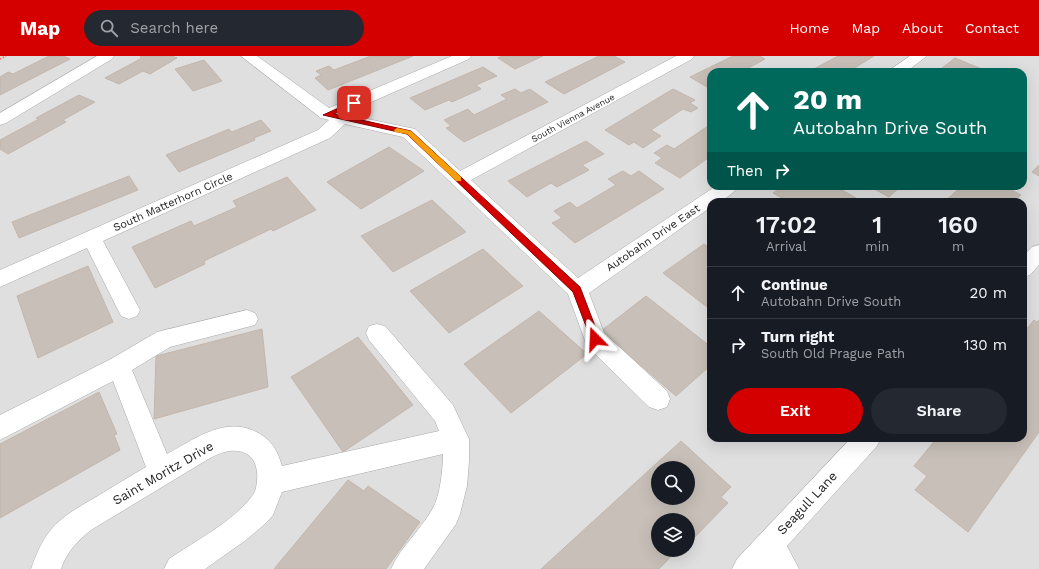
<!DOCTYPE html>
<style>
:root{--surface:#171b24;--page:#242831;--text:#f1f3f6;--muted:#9ea1a6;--line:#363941;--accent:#d40000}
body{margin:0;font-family:"Work Sans",sans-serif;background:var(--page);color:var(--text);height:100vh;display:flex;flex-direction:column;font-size:15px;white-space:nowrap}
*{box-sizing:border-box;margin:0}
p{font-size:13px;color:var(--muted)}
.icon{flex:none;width:22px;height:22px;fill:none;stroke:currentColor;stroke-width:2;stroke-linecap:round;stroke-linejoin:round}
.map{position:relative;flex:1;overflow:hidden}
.side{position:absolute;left:707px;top:142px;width:320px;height:244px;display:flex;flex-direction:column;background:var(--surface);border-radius:12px;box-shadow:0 4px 16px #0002}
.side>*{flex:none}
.hud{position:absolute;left:707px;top:12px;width:320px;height:122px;border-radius:12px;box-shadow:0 4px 16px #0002;background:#00695c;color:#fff;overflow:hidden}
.controls{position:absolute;left:651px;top:405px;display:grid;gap:8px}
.controls a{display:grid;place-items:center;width:44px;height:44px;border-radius:50%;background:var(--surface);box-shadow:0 4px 16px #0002;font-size:20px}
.pin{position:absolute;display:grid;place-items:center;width:34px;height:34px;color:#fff;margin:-17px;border-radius:8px;box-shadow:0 2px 6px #0006}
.me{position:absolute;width:44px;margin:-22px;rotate:339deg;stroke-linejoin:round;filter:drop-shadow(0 0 3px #0008)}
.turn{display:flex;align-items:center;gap:14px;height:84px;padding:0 20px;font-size:18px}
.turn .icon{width:52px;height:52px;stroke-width:2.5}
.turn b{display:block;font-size:28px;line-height:34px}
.then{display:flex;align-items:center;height:38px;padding:0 20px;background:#0003;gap:8px;font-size:15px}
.eta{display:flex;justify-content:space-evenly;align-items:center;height:68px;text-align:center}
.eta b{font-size:24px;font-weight:600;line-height:28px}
.action{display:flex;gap:8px;margin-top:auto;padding:8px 20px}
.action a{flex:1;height:46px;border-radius:24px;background:var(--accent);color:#fff;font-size:16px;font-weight:600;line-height:46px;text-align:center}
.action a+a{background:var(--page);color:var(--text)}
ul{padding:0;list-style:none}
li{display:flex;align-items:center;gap:12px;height:52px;padding:0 20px;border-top:1px solid var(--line)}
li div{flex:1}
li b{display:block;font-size:15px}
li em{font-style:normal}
header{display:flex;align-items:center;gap:24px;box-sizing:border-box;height:56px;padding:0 20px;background:var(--accent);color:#fff}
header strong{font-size:19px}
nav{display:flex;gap:22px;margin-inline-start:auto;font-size:14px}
.search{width:280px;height:36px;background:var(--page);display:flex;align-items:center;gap:10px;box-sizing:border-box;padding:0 14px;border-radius:22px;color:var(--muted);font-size:15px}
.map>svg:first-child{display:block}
</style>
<header>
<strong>Map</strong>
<div class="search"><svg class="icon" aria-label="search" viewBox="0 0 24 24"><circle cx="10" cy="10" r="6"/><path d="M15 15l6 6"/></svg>Search here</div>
<nav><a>Home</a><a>Map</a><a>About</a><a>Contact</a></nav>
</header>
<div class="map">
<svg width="1039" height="513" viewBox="0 0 1039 513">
<rect width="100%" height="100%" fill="#f2efe9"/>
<path fill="#e0dfdf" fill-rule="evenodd" d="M0 0H1039V513H0ZM711 16H1023V130H711ZM711 146H1023V382H711ZM658 412H688V442H658ZM658 464H688V494H658Z"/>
<g fill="#c7bfb8" stroke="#c4b6ab" fill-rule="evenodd">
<polygon points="49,0 63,0 70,3 0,39 0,21 8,16 13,18"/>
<polygon points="142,0 172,0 177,2 150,18 143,15 119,28 105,22 142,2 140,1"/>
<polygon points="371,0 413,0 328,34 315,22 321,19 316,15 329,10 334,14"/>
<polygon points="502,0 543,0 515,13 498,2"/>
<polygon points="599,0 614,0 625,6 564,38 545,26"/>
<polygon points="733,0 760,0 765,3 743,15 745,16 711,16 711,29 707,31 690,21"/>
<polygon points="838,0 874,0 848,16 820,16 814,13"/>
<polygon points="955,2 989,16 937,16"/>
<polygon points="204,4 222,25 193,35 175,13"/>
<polygon points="483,11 497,20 476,29 481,33 452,46 449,44 425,54 410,42"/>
<polygon points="515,33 521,37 530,33 548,46 464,86 446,72 451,70 444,64 468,53 474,59 507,43 501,39"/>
<polygon points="673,33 695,44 690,47 698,52 691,56 683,53 651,74 661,80 643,92 634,86 629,89 605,74"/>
<polygon points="79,39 95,46 63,64 66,66 8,98 0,93 0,84 39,63 36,62"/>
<polygon points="261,64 271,75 254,82 255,84 179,116 166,99 229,73 232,76"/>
<polygon points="711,68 711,100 680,122 655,107 662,102 654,97 667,89 674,93"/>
<polygon points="586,85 604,98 582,109 589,114 557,131 551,127 527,141 508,125"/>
<polygon points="389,91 424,115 361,153 327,126"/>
<polygon points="1039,109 1039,120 1032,116"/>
<polygon points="623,115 631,120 639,115 664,133 575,187 552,167 562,162 554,155 570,146 577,152 616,129 608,123"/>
<polygon points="129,120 138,134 19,182 12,166"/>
<polygon points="287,121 316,154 273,175 271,173 204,205 205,208 155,232 132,191 191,165 194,170 237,151 233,145"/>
<polygon points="782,130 835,130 863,146 789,146 773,137"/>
<polygon points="869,130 901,130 889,141"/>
<polygon points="962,130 1004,130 1021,139 1017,143 1022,146 944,146"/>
<polygon points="432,144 466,176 393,216 361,180"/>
<polygon points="704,188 711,193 711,254 663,217"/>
<polygon points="483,193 523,230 449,277 410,235"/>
<polygon points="88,210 113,266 38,302 17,240"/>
<polygon points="646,240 711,291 711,309 676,340 601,275"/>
<polygon points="539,255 587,298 511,357 464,308"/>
<polygon points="1034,264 1037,266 1039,264 1039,376 968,476 915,434 927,420 914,410 937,382 1023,382 1023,277"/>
<polygon points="262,273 268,331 154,363 156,300"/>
<polygon points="358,281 413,349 343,396 291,321"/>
<polygon points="99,336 117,378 114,379 120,394 0,462 0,388"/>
<path d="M681 385 731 431 721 441 728 447 688 488V464H658V494H677L659 513H541ZM658 412H688V442H658Z"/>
<polygon points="348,424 364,435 368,430 420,466 386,513 274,513"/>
</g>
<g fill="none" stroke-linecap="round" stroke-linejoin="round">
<defs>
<g id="minor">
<polygon points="97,0 114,0 112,3 6,67 0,69 0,57"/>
<path d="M241 0H257L329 52 452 0H471L469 3 344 58 415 73 460 115 676 0H694L692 3 471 124 578 222 716 130H738C733 139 721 146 711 146V151L589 237 604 277 667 335 670 343 667 351 658 354 649 351 587 290 568 238 403 81 345 68 330 82 103 185 140 254 137 260 129 263 121 260 87 192 0 231V214L318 74 329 64 321 62Z"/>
<polygon points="910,0 927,0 906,16 888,16 891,13"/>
<polygon points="1039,189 1039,209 1030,219 1023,221 1023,200 1032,191"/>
<path d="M247 254 255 257 258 263 255 269 170 291 132 314 167 398C193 384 222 362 252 374 270 381 277 393 282 410L439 375 435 365 369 284 366 277 369 270 377 268 385 270 453 349 469 383V405L467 430 460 458 456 468 424 513H391C401 490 421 474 433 452 440 440 443 413 443 398L282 436 273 459 267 466 246 484 205 513H164L169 503C195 485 233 466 252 440 256 436 256 431 257 426 260 393 235 388 210 402L91 474C78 484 66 497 61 513H31C48 464 65 460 106 435 119 427 132 419 146 411L113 325 0 384V359L111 303 157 276Z"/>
<polygon points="851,382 881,382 877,390 787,490 799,513 732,513 737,503"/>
</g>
</defs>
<use href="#minor" stroke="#a9a9a9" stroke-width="1"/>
<polyline stroke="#fa8072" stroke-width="2" stroke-dasharray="1.5 1.5" stroke-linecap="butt" points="0,3 6,0"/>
<use href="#minor" fill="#fff" fill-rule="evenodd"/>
</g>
<polygon fill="#d40000" stroke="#8a0000" points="354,45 357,47 356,48 334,58 411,75 580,231 600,283 598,286 592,286 573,236 407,78 323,59"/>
<polygon fill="#f59e0b" points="397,72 411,75 461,121 461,125 456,125 407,78 395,76 394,74"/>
<g text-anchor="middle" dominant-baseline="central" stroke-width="3.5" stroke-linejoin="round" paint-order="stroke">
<g font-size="9" fill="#222" stroke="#fff">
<text transform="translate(573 62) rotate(-28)">South Vienna Avenue</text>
</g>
<g font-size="11" fill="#222" stroke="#fff">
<text transform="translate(173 146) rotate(-24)">South Matterhorn Circle</text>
<text transform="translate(653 182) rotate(-34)">Autobahn Drive East</text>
</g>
<g font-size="13" fill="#222" stroke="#fff">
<text transform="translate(163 417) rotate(-30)">Saint Moritz Drive</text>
<text transform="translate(807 447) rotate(-47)">Seagull Lane</text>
</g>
</g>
</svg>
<div class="controls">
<a><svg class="icon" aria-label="search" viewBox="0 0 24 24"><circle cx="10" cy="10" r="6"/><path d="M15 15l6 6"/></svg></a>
<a><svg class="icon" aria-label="layers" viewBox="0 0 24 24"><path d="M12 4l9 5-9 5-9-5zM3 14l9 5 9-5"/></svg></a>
</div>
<div class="pin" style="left:354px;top:47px;background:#d93025"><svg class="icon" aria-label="arrive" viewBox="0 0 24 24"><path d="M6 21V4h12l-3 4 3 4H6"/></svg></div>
<svg class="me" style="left:595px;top:283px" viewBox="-20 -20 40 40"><path d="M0-17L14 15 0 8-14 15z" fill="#d40000" stroke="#fff" stroke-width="4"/></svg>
<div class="hud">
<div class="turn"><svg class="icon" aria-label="ahead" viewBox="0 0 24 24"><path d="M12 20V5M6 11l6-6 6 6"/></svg><div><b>20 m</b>Autobahn Drive South</div></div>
<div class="then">Then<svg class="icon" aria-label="right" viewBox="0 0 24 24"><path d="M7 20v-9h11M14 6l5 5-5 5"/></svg></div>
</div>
<section class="side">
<div class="eta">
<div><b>17:02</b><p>Arrival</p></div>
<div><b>1</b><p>min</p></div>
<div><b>160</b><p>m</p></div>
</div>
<ul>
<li><svg class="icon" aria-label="ahead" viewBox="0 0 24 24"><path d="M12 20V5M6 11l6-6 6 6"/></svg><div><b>Continue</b><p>Autobahn Drive South</p></div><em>20 m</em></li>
<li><svg class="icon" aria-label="right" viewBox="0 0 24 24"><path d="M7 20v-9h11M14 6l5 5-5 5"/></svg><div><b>Turn right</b><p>South Old Prague Path</p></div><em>130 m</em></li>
</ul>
<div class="action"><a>Exit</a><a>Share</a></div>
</section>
</div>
